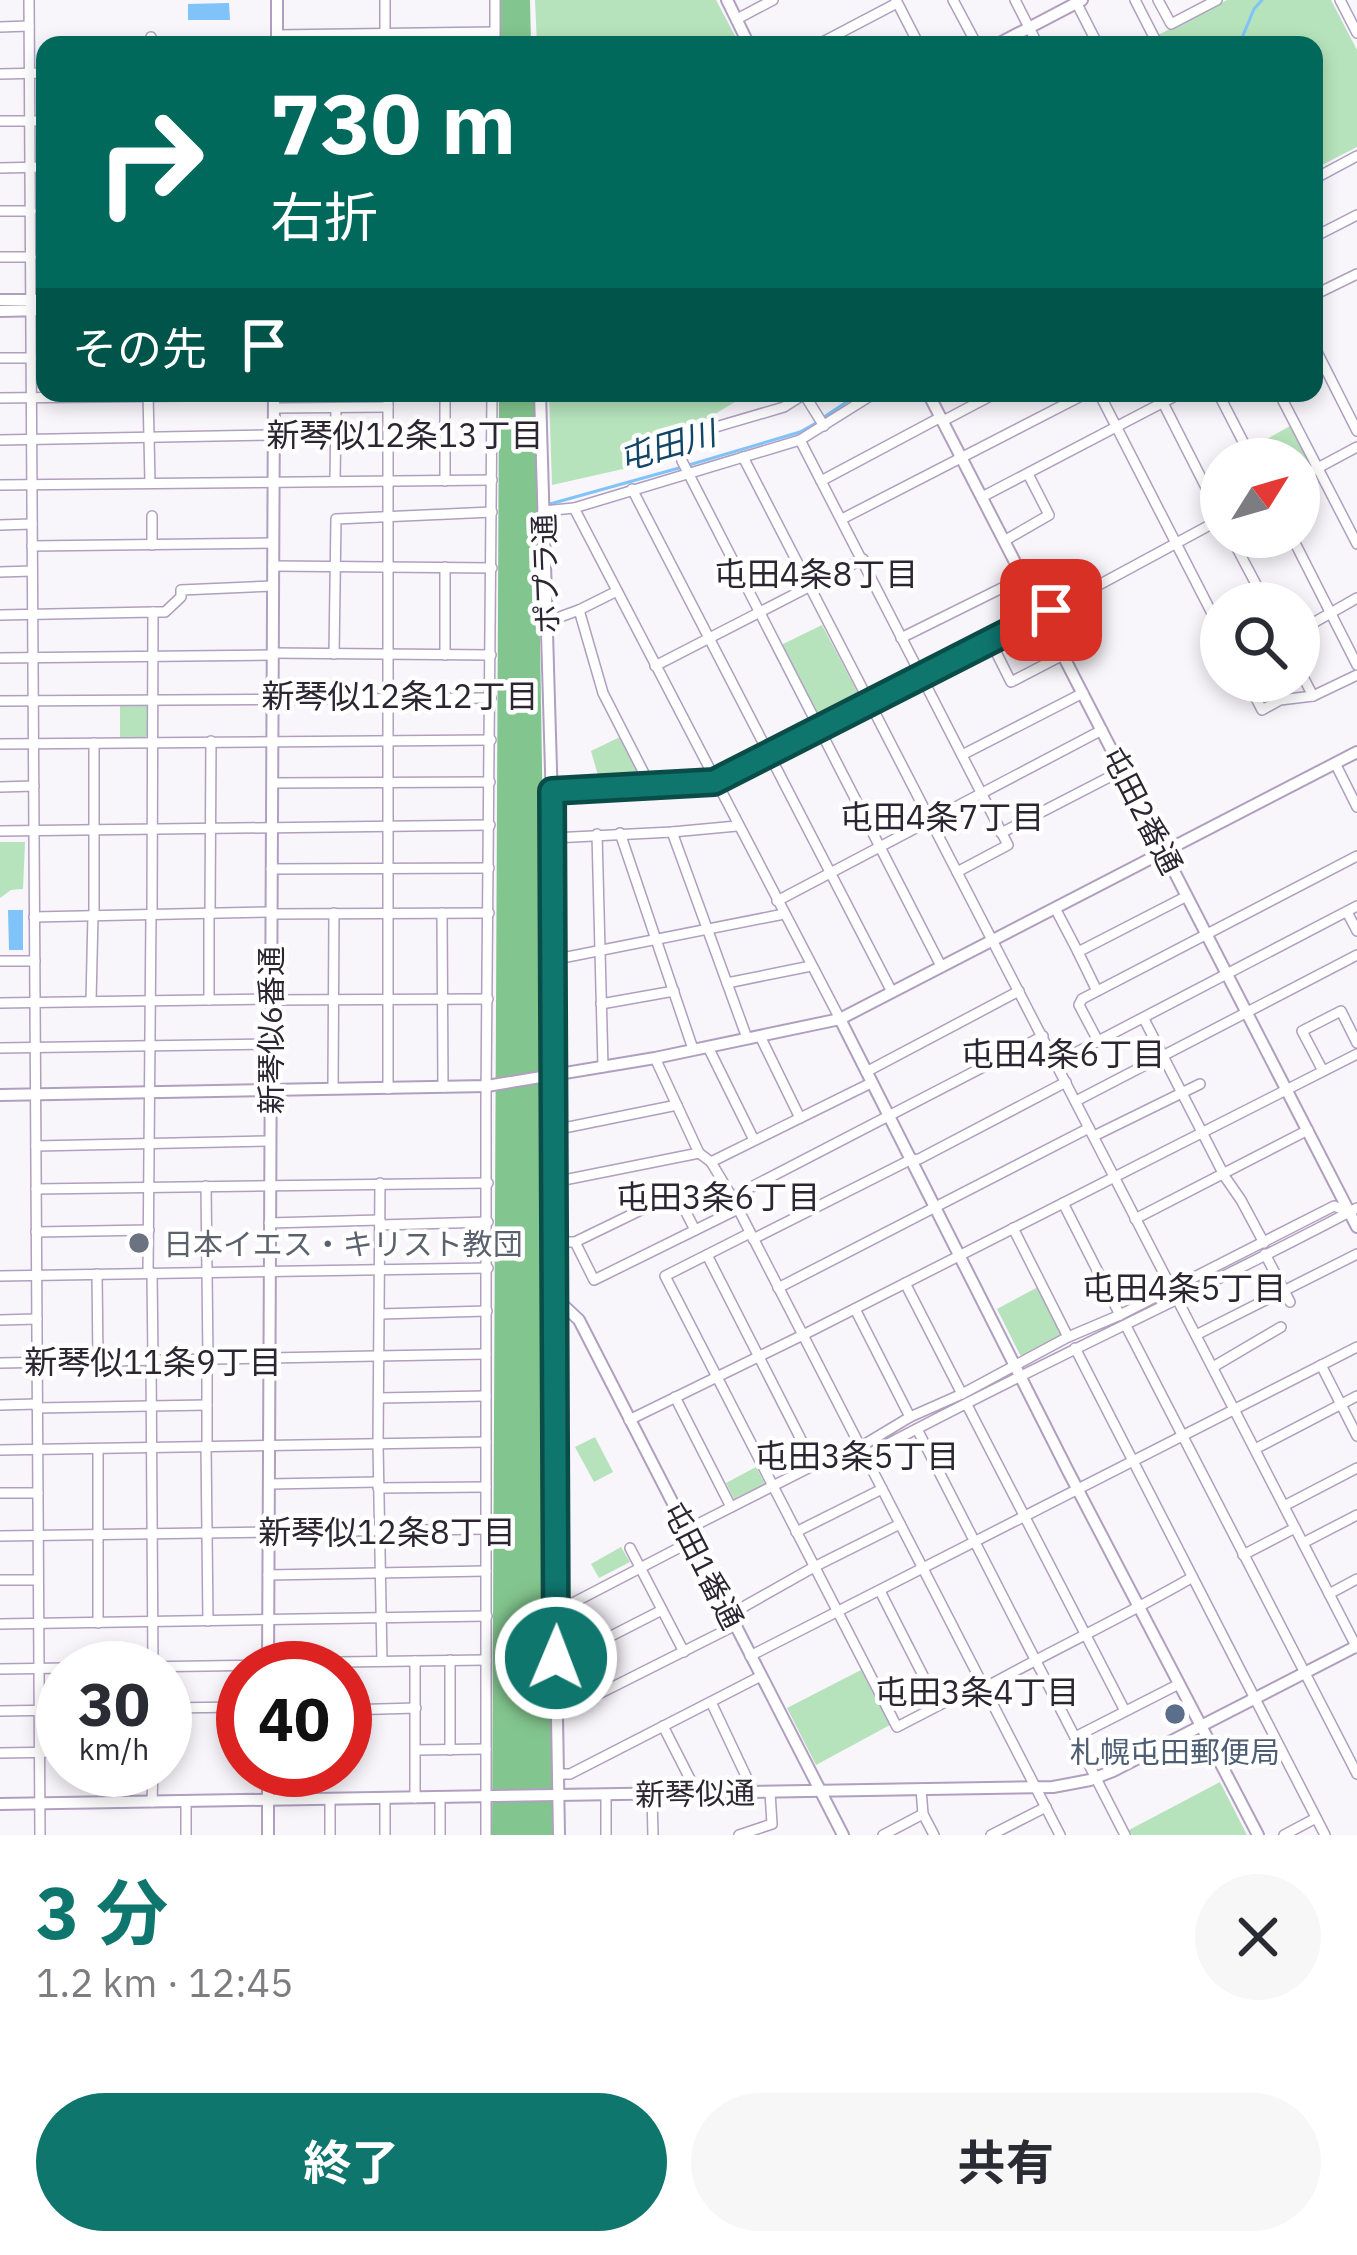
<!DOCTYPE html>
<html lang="ja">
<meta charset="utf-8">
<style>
:root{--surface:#fff;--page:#f7f7f7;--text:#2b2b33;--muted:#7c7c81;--accent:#0f766e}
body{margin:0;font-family:"IBM Plex Sans","Noto Sans JP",sans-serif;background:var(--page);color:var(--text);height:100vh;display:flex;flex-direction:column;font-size:45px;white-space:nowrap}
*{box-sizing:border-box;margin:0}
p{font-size:39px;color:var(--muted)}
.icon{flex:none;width:66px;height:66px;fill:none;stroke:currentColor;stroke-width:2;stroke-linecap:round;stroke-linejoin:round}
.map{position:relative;height:1835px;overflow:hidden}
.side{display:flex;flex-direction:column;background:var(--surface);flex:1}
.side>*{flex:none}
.top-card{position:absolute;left:36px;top:36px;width:1287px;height:366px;border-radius:24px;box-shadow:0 6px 18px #0003;background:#00695c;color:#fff;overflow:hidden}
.needle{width:78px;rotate:53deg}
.tools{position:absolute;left:1200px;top:438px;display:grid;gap:24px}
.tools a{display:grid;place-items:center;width:120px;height:120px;border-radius:50%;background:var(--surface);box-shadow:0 6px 18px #0003;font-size:60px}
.speed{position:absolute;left:36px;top:1641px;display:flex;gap:24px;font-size:60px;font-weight:700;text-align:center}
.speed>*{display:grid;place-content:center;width:156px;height:156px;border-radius:50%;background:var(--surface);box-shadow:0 6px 18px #0003;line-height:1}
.speed small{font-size:30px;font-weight:400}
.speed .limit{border:18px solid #d22;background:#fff;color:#111}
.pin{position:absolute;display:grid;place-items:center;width:102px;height:102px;color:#fff;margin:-51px;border-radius:24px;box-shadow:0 6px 18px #0006}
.me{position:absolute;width:132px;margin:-66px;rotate:1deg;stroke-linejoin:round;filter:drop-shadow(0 0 9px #0008)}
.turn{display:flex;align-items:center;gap:42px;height:252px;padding:0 36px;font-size:54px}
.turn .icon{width:156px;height:156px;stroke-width:2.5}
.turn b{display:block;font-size:84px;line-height:102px}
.then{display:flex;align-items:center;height:114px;padding:0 36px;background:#0003;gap:24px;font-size:45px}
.round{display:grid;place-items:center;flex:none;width:126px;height:126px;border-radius:63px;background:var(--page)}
.summary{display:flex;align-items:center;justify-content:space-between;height:204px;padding:0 36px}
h1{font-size:72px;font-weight:700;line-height:90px;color:var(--accent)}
.primary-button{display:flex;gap:24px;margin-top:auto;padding:24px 36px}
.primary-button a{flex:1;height:138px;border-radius:72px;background:var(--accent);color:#fff;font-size:48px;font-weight:700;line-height:138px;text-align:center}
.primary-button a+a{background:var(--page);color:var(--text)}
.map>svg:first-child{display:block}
</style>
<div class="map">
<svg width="1357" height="1835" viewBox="0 0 1357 1835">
<rect width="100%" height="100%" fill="#f8f5fb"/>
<g fill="#b6e3bc">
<polygon points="535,0 716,0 740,45 537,45"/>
<polygon points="1227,0 1331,0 1357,50 1357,147 1314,169 1314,45 1163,45 1158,35"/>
<polygon points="549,393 750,393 623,469 552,485"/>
<polygon points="1290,426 1309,462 1308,466 1299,471 1299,459 1259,459 1253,447"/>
<polygon points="822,625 859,695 857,701 822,719 818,718 781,645"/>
<polygon points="146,704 149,707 149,734 144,738 120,738 120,705"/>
<polygon points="620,737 639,774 636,778 599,779 591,751"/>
<polygon points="0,842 25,842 23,889 11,890 0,898"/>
<polygon points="1038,1287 1062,1334 1061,1337 1024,1356 1020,1355 997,1309"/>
<polygon points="595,1437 613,1472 594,1482 575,1447"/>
<polygon points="756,1467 765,1484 734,1499 726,1483"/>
<polygon points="621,1547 630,1562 599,1578 591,1564"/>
<polygon points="861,1670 890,1725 816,1765 787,1708"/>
<polygon points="1220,1782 1247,1835 1132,1835 1129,1830"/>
</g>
<g fill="#83c58e">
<polygon points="501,0 530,0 531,45 501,45"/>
<polygon points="499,393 536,393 548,1140 547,1439 552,1573 553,1835 492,1835"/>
</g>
<g fill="#7fc3f8">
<polygon points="229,3 230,20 188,20 188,4"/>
<polygon points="8,910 23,910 23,950 9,950"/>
</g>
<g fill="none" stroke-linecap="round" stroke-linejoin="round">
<g stroke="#7fc3f8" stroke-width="3">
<polyline points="1239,45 1254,9 1262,0"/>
<polyline points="824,417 860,393"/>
<polyline points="689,465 800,432 816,423"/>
<polyline points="550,504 679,468"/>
</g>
<defs>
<g id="minor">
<polyline points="29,0 40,1835"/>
<polyline points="896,0 919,45"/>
<polyline points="953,0 977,45"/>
<polyline points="1015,0 1038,45"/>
<polyline points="1075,0 1098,45"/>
<polyline points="1135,0 1158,45"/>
<polyline points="1158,0 1171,24 1217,0"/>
<polyline points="1340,0 1357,33"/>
<polyline points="737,19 773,0"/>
<polyline points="0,27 29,26"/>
<polyline points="277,35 494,32"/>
<polyline points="151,37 151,45"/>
<polyline points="385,45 385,0"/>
<polyline points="495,45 495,0"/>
<polyline points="817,45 897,3"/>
<polyline points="0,74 45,73"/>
<polyline points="0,121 45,121"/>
<polyline points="0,168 45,167"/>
<polyline points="1314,179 1357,156"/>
<polyline points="0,211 31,211"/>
<polyline points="1314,237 1357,215"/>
<polyline points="0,257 31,257"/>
<polyline points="1314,295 1357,274"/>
<polyline points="1314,346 1357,431"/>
<polyline points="0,358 31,358"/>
<polyline points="148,393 150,482"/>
<polyline points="388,393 388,1089"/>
<polyline points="445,393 445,481"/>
<polyline points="806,393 784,407 692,434 678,442 682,461 941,966"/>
<polyline points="1099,393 1221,631"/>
<polyline points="1158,393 1221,517"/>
<polyline points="1218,393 1252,459"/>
<polyline points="1279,393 1357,544"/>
<polyline points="804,394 824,426"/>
<polyline points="0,398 274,395"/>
<polyline points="274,408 388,407"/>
<polyline points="943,421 996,393"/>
<polyline points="0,440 274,435"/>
<polyline points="800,440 1008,845 957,872"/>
<polyline points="743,457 1357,1648"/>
<polyline points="1299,478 1357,447"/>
<polyline points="335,481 336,408"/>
<polyline points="821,481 941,417"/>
<polyline points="0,485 492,480"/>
<polyline points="632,489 892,992"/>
<polyline points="982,497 1181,393"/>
<polyline points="574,508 840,1019"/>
<polyline points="543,511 574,508 800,440 875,393"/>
<polyline points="152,516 152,545"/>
<polyline points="842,519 1087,393"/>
<polyline points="0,525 32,524"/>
<polyline points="1231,537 1266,603"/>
<polyline points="1292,537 1357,665"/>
<polyline points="1004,541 1049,515 1028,474"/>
<polyline points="32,546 273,543"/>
<polyline points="273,566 492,568"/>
<polyline points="0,572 32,571"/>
<polyline points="579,610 603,693 650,785"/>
<polyline points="153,612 165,612 181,597 181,590 273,586"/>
<polyline points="0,615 153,612 152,914"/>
<polyline points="546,622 579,610 617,591"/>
<polyline points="1299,631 1357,598"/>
<polyline points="901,638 1024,577"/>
<polyline points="990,640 1011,682 1063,655"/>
<polyline points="272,653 491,655"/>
<polyline points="334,654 336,519 492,512"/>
<polyline points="445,655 445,567"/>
<polyline points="0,658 272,655"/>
<polyline points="655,666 863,559"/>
<polyline points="1299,669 1313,696"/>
<polyline points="1247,681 1262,710 1280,700 1313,696 1357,675"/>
<polyline points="0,701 491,698"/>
<polyline points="0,744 491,740"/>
<polyline points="962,755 1083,693"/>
<polyline points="1335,763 1357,807"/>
<polyline points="272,783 490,782"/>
<polyline points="0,787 34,786"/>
<polyline points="552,791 714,782 990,640 1034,620 1221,519"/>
<polyline points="0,831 490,825"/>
<polyline points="672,832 747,1038"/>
<polyline points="620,833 693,1049"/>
<polyline points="1001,833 1123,770"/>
<polyline points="597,834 603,1067"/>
<polyline points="553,838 672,832 737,826"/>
<polyline points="271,869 489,868"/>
<polyline points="777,901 1102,730"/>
<polyline points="1055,908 1078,952 1187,896"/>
<polyline points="1347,912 1357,931"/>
<polyline points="442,913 443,1087"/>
<polyline points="210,914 211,741"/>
<polyline points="271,914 489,913"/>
<polyline points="94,915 94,743"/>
<polyline points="34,917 271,912"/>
<polyline points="1078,952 1097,991"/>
<polyline points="552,960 784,914"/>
<polyline points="0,961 35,961"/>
<polyline points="727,983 811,966"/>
<polyline points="209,1000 209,914"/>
<polyline points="270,1000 488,999"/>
<polyline points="91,1001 93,915"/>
<polyline points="0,1003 270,999"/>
<polyline points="601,1004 674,991"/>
<polyline points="1144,1019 1225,1177 1241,1200 1264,1243"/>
<polyline points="760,1036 800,1118"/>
<polyline points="1098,1041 1079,1005 1082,999 1357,856"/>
<polyline points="708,1047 754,1140"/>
<polyline points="0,1048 270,1044"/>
<polyline points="655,1058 699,1153 711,1162 732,1197 1060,1835"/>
<polyline points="1056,1063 1357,906"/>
<polyline points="1323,1071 1302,1031 1341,1011 1357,1043"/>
<polyline points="866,1072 1019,991"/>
<polyline points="333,1088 334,913"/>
<polyline points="1076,1101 1357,955"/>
<polyline points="554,1130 677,1105"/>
<polyline points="1094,1136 1200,1084"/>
<polyline points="36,1146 269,1141"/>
<polyline points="711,1162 871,1083"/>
<polyline points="554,1182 699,1153"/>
<polyline points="206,1186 208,1359"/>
<polyline points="36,1189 488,1183"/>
<polyline points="732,1197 1043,1036"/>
<polyline points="1063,1203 1120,1315"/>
<path d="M1347 1211 1334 1206 1120 1315 1068 1337 962 1394 910 1417 860 1447 871 1453C1031 1367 1197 1293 1357 1208"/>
<polyline points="1135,1219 1308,1130"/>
<polyline points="269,1223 380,1220"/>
<polyline points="380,1225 488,1222"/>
<polyline points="1013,1228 1068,1337"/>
<polyline points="36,1232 149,1230"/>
<polyline points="750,1233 665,1276 897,1727 982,1683"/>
<polyline points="753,1239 910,1160 919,1159 1066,1082"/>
<polyline points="554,1242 575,1242 676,1193 695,1230"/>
<polyline points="575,1242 594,1280 738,1209"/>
<polyline points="1265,1254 1290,1302"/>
<polyline points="707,1255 814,1465"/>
<polyline points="148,1273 151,914"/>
<polyline points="152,1273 153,1360"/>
<polyline points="97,1274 98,1361"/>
<polyline points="0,1276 488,1268"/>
<polyline points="905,1283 962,1394"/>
<polyline points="778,1288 1089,1128"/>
<polyline points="855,1309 910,1417"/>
<polyline points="380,1314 487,1311"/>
<polyline points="0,1320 37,1319"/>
<polyline points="1126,1326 1357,1774"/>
<polyline points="1196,1335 1357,1254"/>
<polyline points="1075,1348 1325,1835"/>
<polyline points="207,1359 207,1447"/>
<polyline points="151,1360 153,1668"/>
<polyline points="0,1363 486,1354"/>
<polyline points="1321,1365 1357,1436"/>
<polyline points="1213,1367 1281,1327"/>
<polyline points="675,1397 731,1507"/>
<polyline points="379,1398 486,1396"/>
<polyline points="0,1405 37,1404"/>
<polyline points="967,1405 1125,1711"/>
<polyline points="37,1408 207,1405"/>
<polyline points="629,1420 807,1333 1357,1054"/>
<polyline points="917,1429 1125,1835"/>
<polyline points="378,1444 380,1183"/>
<polyline points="378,1444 382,1661"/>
<polyline points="206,1447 208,1621"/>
<polyline points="98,1449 98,1623"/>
<polyline points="1255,1449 1357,1396"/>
<polyline points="0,1450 486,1442"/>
<polyline points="269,1484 378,1482"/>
<polyline points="378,1488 486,1487"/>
<polyline points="0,1493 38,1493"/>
<polyline points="1284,1506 1357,1468"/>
<polyline points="686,1530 852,1446 860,1447"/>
<polyline points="796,1532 882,1489"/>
<polyline points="0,1536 486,1529"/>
<polyline points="1303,1543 1357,1515"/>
<polyline points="630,1548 684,1652"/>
<polyline points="1243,1555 1295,1528"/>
<polyline points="268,1575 486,1571"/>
<polyline points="0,1580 38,1580"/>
<polyline points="880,1591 938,1705"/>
<polyline points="1329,1594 1357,1579"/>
<polyline points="556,1609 567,1606 692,1541"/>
<polyline points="729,1615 814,1567 900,1524"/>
<polyline points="0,1624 487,1616"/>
<polyline points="750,1656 1357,1347"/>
<polyline points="556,1658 566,1659 662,1610"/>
<polyline points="268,1663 486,1660"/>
<polyline points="0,1669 268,1665"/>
<path d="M984 1688C1053 1650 1123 1617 1191 1578"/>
<polyline points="711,1702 754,1793"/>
<polyline points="165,1708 243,1707"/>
<polyline points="345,1710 416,1708"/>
<polyline points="0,1711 63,1710"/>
<polyline points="557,1712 567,1710 734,1626"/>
<polyline points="663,1726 690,1779 694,1793"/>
<polyline points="1075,1737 1179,1684"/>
<polyline points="416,1750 486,1749"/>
<polyline points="450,1750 450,1660"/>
<polyline points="0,1753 63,1752"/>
<polyline points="559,1774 570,1774 761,1676"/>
<polyline points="921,1789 923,1814 934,1835"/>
<polyline points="652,1794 653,1835"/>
<polyline points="606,1795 606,1835"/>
<polyline points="385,1798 385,1835"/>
<polyline points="415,1798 415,1661"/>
<polyline points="330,1799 330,1835"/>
<polyline points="186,1801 186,1835"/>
<polyline points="152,1802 153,1770"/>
<polyline points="440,1835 440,1797"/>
<polyline points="486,1835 486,1097 492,393"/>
<polyline points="739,1835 772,1824 770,1792"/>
<polyline points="883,1835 923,1814"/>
<polyline points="991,1835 1046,1807"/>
<polyline points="1284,1835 1316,1818"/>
</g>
<g id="tertiary">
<polyline points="727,0 749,45"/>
<polyline points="277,45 277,0"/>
<polyline points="996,45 1082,0"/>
<polyline points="0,300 45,300"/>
<polyline points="0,311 45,310"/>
<polyline points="540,393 553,838 556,1658 559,1835"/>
<polyline points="928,393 1357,1227"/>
<polyline points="840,1019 1068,1471 1258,1835"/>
<polyline points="0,1095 487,1086 655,1058 840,1019 1357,752"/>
<polyline points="556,1305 563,1305 579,1320 843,1835"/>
<polyline points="268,1668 274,393"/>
<polyline points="0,1804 1053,1787 1090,1780 1113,1771 1357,1646"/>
<polyline points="268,1835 268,1770"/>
</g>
</defs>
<use href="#minor" stroke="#b09fbf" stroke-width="12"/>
<use href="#tertiary" stroke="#b09fbf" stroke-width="14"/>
<use href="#minor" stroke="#fff" stroke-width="9"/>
<use href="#tertiary" stroke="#fff" stroke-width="10"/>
</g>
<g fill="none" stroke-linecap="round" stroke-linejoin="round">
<defs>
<polyline id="route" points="556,1658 552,791 714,782 1051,610"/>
</defs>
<use href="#route" stroke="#0a4d48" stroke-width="30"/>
<use href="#route" stroke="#0f766e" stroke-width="21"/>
</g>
<circle fill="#6b7280" stroke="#fff" stroke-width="4.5" cx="139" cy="1243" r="12"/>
<circle fill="#5c6f8a" stroke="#fff" stroke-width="4.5" cx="1175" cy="1714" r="12"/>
<g text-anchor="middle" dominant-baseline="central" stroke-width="9" stroke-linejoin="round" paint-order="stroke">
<g font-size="30" fill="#2c2632" stroke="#fff">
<text transform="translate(545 574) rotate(-92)">ポプラ通</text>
<text transform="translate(1143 810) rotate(63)">屯田2番通</text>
<text transform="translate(270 1030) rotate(-90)">新琴似6番通</text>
<text transform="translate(704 1565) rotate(63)">屯田1番通</text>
<text transform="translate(695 1793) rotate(-1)">新琴似通</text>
</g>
<g font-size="30" fill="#5b616d" stroke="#fff" text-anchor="start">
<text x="163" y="1243">日本イエス・キリスト教団</text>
</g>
<g font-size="30" fill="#4e5e75" stroke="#fff">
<text x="1175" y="1751">札幌屯田郵便局</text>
</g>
<g font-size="33" fill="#2c2632" stroke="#fff">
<text x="405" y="434">新琴似12条13丁目</text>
<text x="816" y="573">屯田4条8丁目</text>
<text x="400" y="695">新琴似12条12丁目</text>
<text x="942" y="816">屯田4条7丁目</text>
<text x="1063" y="1053">屯田4条6丁目</text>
<text x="718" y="1196">屯田3条6丁目</text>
<text x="1184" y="1287">屯田4条5丁目</text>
<text x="153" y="1361">新琴似11条9丁目</text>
<text x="857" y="1455">屯田3条5丁目</text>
<text x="387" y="1531">新琴似12条8丁目</text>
<text x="977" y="1691">屯田3条4丁目</text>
</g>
<g font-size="33" font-style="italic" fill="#124668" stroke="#fff">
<text transform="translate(667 445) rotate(-16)">屯田川</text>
</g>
</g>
</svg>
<div class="tools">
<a><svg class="needle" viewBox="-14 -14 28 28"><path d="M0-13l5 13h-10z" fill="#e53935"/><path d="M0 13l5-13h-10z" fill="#7c7c81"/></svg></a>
<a><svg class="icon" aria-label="search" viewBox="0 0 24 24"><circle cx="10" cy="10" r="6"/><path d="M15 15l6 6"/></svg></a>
</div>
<div class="speed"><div>30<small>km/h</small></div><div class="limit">40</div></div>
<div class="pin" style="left:1051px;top:610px;background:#d93025"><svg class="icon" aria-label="arrive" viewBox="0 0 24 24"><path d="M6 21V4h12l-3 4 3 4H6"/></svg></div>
<svg class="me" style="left:556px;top:1658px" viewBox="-20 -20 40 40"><circle r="17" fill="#0f766e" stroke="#fff" stroke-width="3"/><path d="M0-11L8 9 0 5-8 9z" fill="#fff"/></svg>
<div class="top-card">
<div class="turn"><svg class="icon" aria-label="right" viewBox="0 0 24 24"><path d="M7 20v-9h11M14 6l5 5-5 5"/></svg><div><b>730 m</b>右折</div></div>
<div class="then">その先<svg class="icon" aria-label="arrive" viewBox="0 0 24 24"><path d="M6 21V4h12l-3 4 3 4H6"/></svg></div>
</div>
</div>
<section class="side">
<div class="summary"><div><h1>3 分</h1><p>1.2 km · 12:45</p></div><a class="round"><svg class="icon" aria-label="close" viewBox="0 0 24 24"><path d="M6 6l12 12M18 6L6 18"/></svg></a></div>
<div class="primary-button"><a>終了</a><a>共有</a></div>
</section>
